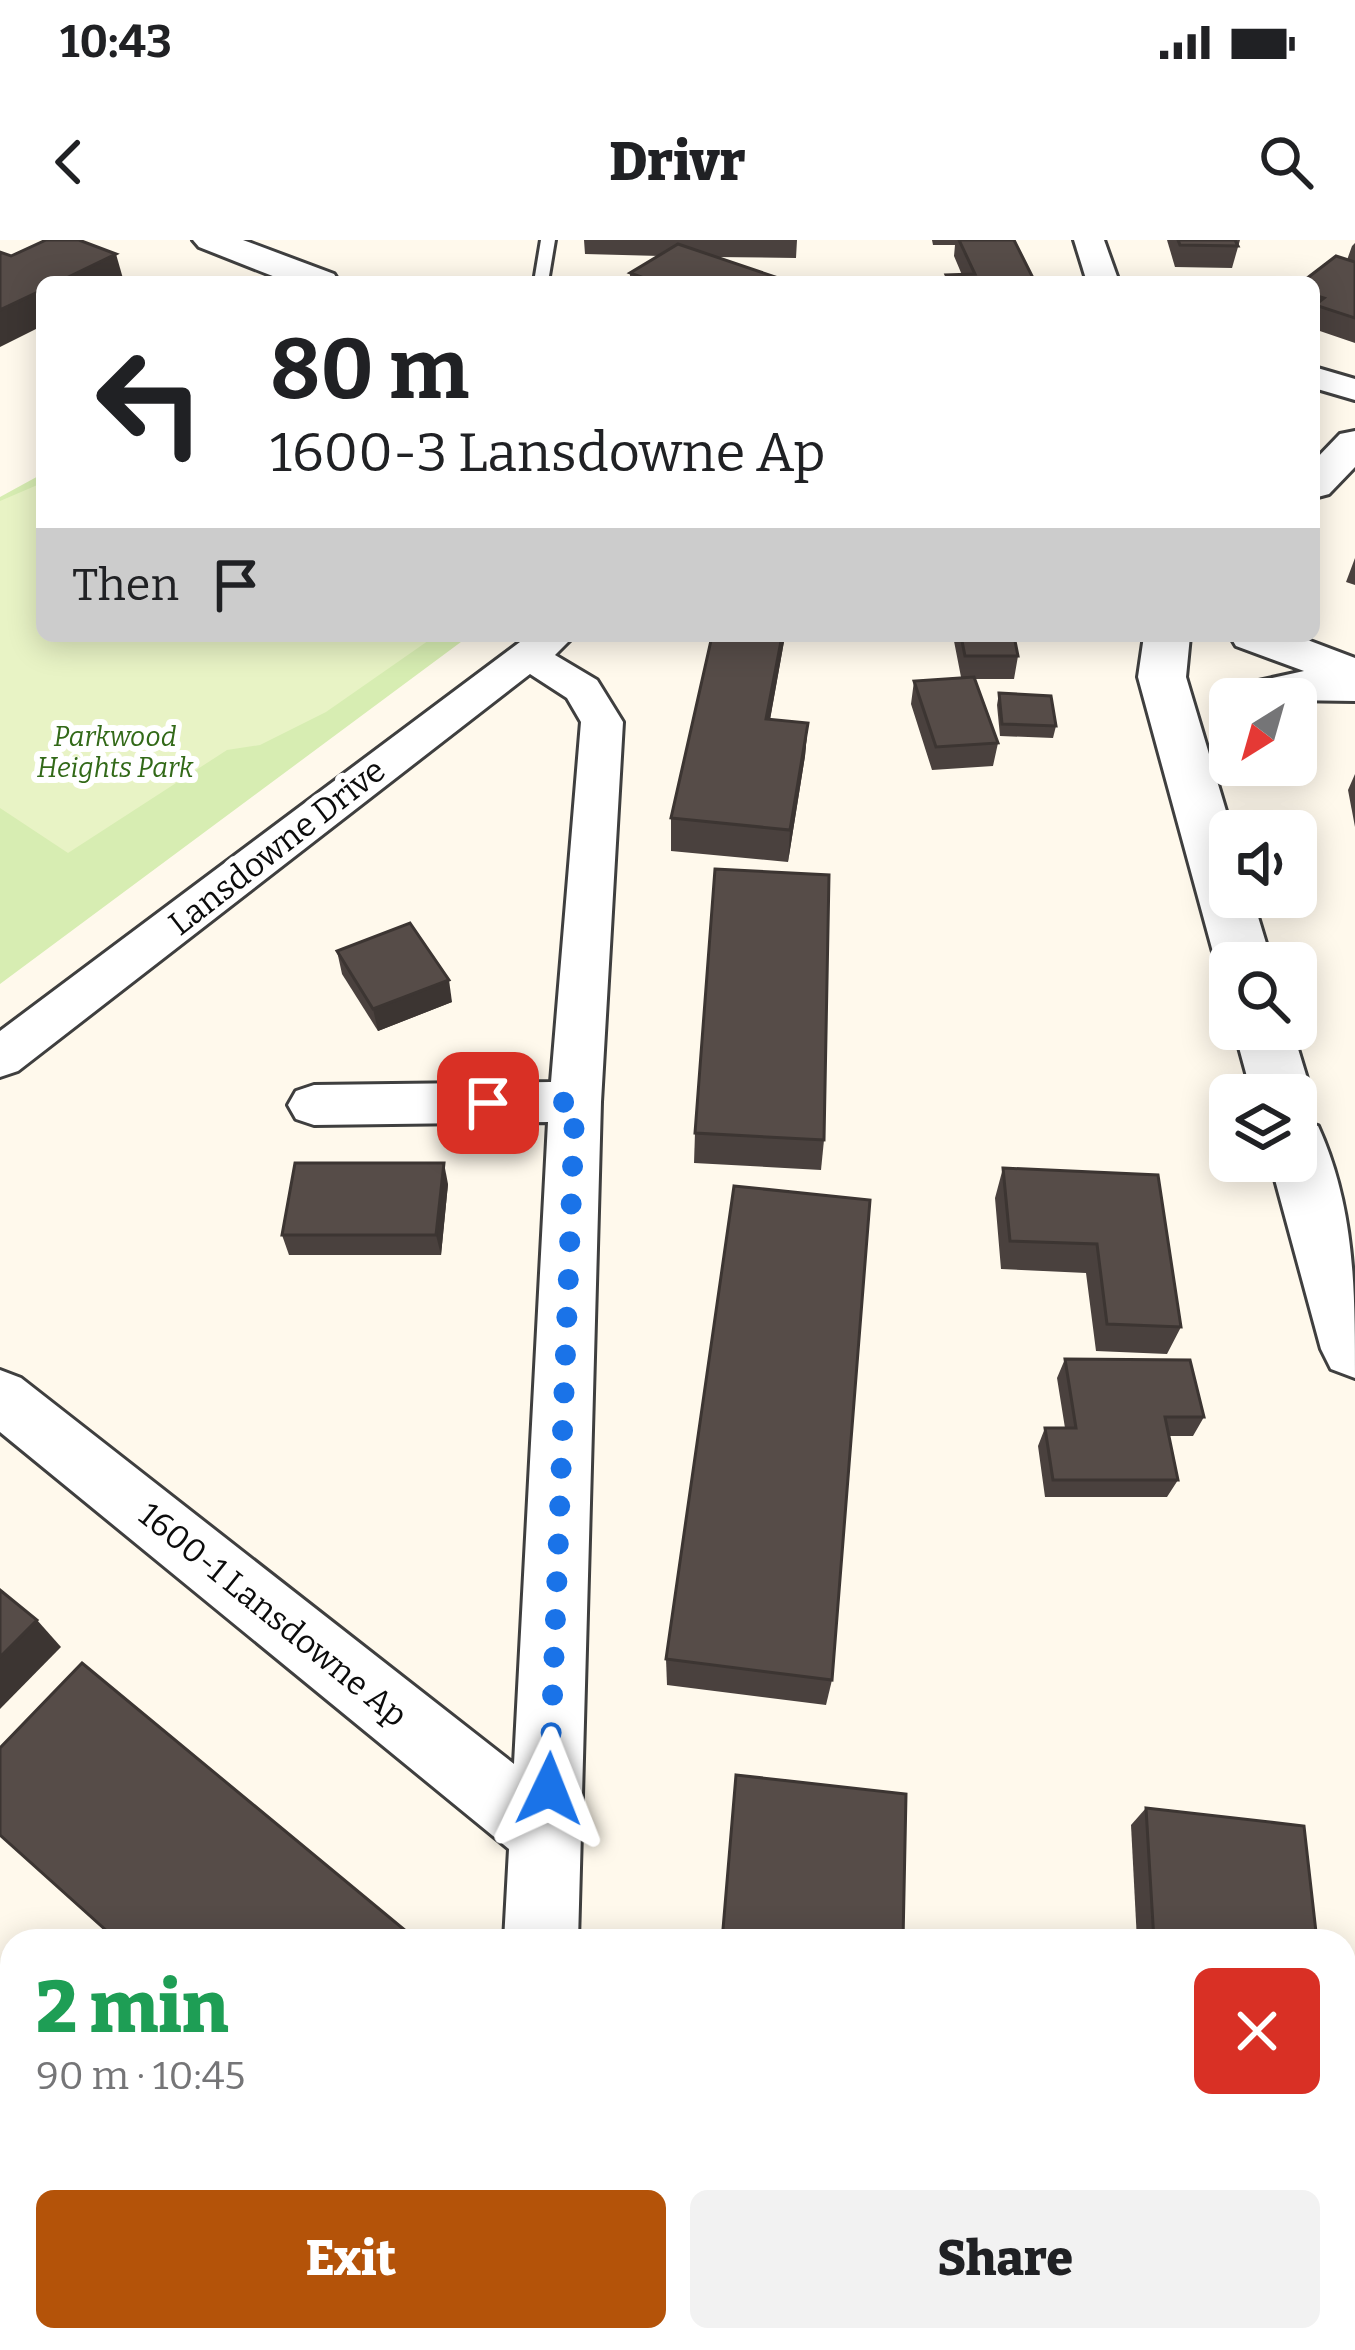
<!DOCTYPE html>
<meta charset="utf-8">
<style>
:root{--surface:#fff;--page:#f2f2f2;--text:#202124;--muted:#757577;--accent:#b45309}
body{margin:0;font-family:Bitter,serif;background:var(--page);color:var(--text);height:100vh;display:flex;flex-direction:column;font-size:45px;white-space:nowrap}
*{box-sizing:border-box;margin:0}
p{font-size:39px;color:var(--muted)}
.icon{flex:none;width:66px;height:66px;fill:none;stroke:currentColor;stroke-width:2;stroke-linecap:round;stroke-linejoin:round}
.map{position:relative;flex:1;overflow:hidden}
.side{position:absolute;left:0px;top:1689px;width:1356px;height:423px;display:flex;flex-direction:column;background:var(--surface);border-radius:36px 36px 0 0;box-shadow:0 6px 30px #0003}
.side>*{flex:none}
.top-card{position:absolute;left:36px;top:36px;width:1284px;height:366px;border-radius:18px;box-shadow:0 6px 30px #0003;background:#fff;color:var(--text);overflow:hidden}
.needle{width:78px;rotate:217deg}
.fabs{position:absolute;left:1209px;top:438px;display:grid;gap:24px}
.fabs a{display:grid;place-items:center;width:108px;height:108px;border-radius:18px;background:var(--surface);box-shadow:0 6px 30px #0003;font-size:60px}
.pin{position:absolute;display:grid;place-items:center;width:102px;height:102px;color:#fff;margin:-51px;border-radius:24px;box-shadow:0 6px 18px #0006}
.me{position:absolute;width:132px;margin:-66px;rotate:2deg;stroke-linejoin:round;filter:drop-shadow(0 0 9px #0008)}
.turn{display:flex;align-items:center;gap:42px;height:252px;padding:0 36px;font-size:54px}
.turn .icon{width:156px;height:156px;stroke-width:2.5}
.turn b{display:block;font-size:84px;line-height:102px}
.then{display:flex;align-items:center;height:114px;padding:0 36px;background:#0003;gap:24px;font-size:45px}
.round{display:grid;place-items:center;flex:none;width:126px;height:126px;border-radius:18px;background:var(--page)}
.headline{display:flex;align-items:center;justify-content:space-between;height:204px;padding:0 36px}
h1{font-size:72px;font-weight:800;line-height:90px;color:#1e9e55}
.cta{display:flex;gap:24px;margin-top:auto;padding:24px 36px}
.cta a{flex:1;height:138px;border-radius:18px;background:var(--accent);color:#fff;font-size:48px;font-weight:800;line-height:138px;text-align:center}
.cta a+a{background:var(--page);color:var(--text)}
.status{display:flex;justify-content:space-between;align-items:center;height:84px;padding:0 60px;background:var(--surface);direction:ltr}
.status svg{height:33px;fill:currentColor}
header{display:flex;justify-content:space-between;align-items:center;height:156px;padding:0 36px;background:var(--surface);font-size:54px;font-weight:800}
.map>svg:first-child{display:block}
</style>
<div class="status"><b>10:43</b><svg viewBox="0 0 49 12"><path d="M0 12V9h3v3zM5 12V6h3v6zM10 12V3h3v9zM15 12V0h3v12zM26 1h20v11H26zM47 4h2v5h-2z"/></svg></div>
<header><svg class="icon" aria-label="back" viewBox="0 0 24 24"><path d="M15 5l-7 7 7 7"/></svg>Drivr<svg class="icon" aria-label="search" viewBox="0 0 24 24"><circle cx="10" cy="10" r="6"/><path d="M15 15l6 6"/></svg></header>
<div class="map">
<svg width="1355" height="2110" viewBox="0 0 1355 2110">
<rect width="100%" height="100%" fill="#fff9ec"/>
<polygon fill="#d7edb2" points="42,234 42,396 469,396 0,744 0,257"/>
<polygon fill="#e8f3c5" points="42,243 42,396 435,396 326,472 260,505 227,510 68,613 0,568 0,261"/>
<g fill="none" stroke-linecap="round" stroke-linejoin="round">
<defs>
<g id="service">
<polygon points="541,0 555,0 548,42 534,42"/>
<polygon points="12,2057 14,2100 0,2106 0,2062"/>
<polygon points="142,2100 188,2100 192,2110 146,2110"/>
</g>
<g id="minor">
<polygon points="1074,0 1104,0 1119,42 1087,42"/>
<polygon points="1314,127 1355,139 1355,160 1314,148"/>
<polygon points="528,396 574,396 555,415 597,440 623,482 601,862 578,1701 504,1701 509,1609 0,1192 0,1130 21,1138 514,1524 548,882 314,885 296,879 288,865 296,851 314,845 551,842 581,482 567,458 530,434 18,831 0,837 0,791"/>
<polygon points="479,2100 563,2100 562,2110 478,2110"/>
</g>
<g id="tertiary">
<polygon points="193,0 243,0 334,34 339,42 288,42 199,7"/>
<polygon points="1355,191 1355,227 1329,254 1314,258 1314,221 1340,194"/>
<polygon points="1144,396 1190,396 1186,437 1232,591 1230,657 1252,657 1272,723 1230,723 1230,739 1216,723 1138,437"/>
<polygon points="1230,396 1297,396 1355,418 1355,461 1230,459 1230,471 1226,470 1219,459 1226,448 1304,431 1236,406"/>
<polygon points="1234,789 1292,789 1312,855 1303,871 1296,873 1296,855 1252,855"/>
<path d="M1296 879 1318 886C1355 967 1355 1050 1355 1138L1331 1129 1321 1109 1270 921H1296Z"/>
</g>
</defs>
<use href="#service" stroke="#3f3f3f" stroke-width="6"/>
<use href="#minor" stroke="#3f3f3f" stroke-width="6"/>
<use href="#tertiary" stroke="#3f3f3f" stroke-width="6"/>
<use href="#service" fill="#fff" fill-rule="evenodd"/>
<use href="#minor" fill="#fff" fill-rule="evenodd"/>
<use href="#tertiary" fill="#fff" fill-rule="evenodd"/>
</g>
<g fill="#4a413e">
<polygon points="584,0 797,0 796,18 715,17 790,42 630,42 630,33 660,16 585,14"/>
<polygon points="932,0 1014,0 1035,42 945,42 946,35 962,35 954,16 955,5 933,5"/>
<polygon points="1167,0 1240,0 1232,28 1175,27"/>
<polygon points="1355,3 1355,103 1314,89 1314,42 1347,20 1352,6"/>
<polygon points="1355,318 1355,345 1346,342"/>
<polygon points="785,396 770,480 808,483 805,516 788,622 671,611 671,578"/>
<polygon points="953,396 1014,396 1018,416 1014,439 975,439 998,503 993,526 932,530 911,464 914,441 961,437"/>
<polygon points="999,453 1056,486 1053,498 1000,496 997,465"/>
<polygon points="1355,534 1355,587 1348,550"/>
<polygon points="337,711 452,762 378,791 342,734"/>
<polygon points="695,893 824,900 821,930 694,923"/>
<polygon points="1003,928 1158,935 1181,1087 1167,1114 1096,1111 1086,1033 1001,1029 995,958"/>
<polygon points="448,944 441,1015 289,1015 282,995"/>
<polygon points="1065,1119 1204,1177 1193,1196 1168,1196 1178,1240 1167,1257 1045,1257 1038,1206 1045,1188 1065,1188 1057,1138"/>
<polygon points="666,1419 832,1440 826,1465 667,1445"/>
<polygon points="1146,1568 1317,1701 1137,1701 1131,1585"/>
<rect x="1344" y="1888" width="11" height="107"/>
<polygon points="1202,2100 1344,2100 1355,2110 1203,2110"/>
</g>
<g fill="#3c3532">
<polygon points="116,14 124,42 58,42"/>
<polygon points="42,50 42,86 0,107 0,70"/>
<polygon points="782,396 785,396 764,512 766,479"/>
<polygon points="808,483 805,516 788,622 790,590"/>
<polygon points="449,740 452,762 378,791 373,769"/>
<polygon points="444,923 448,944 441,1015 436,995"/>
<polygon points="37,1380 61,1407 0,1469 0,1417"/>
</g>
<g fill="#564c48" stroke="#3c3532" stroke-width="3">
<polygon points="46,0 79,0 116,14 58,42 42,42 42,50 0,70 0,12 11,16"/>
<polygon points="959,0 1014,0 1035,42 949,42 946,35 975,34"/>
<polygon points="1178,0 1235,0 1238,6 1180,5"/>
<polygon points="678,4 790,42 655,42 630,33"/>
<polygon points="1336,16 1355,22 1355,78 1315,65 1324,58 1314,55 1314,42 1302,42"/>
<polygon points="712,396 782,396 766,479 808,483 790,590 671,578"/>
<polygon points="961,396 1014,396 1018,416 965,416"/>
<polygon points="974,437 998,503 936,507 914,441"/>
<polygon points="999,453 1051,456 1056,486 1002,484"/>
<polygon points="715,629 829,635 824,900 695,893"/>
<polygon points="410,683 449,740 373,769 337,711"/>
<polygon points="295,923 444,923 436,995 282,995"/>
<polygon points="1003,928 1158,935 1181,1087 1107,1084 1097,1004 1010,1001"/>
<polygon points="734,946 870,960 832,1440 666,1419"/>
<polygon points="1065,1119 1190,1120 1204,1177 1165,1177 1178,1240 1053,1240 1045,1188 1076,1188"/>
<polygon points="0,1350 37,1380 0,1417"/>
<polygon points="82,1423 418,1701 118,1701 0,1595 0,1508"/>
<polygon points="736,1535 906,1554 903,1701 722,1701"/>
<polygon points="1146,1568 1304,1586 1317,1701 1154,1701"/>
<polygon points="1344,1888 1355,1888 1355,1990 1344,1989"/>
<polygon points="1344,2033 1355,2099 1355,2110 1225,2110 1223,2100 1344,2100"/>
<polygon points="687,2100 894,2100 893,2110 686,2110"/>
</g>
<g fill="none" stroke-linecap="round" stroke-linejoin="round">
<polyline stroke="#1a73e8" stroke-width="21" stroke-dasharray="0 37.8" points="488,863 575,862 549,1549"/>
</g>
<g text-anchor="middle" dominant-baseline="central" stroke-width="12" stroke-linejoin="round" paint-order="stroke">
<g font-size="27" font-style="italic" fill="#326918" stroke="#fff">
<text x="115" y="497">Parkwood<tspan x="115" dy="31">Heights Park</tspan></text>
</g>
<g font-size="33" fill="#0c0c0c" stroke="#fff">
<text transform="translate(277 607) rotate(-38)">Lansdowne Drive</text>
<text transform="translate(273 1375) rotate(39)">1600-1 Lansdowne Ap</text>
</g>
</g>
</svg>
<div class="fabs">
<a><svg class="needle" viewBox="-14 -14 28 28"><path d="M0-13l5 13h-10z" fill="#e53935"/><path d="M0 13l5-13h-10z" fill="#757577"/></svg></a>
<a><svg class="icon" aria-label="sound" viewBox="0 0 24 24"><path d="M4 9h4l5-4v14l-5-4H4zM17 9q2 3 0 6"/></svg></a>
<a><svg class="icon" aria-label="search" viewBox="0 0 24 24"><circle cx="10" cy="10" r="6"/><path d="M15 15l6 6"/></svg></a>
<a><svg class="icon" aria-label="layers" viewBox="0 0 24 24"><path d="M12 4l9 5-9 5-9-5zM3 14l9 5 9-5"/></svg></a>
</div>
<div class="pin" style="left:488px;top:863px;background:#d93025"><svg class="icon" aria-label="arrive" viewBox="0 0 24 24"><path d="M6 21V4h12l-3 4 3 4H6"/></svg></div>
<svg class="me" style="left:549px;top:1549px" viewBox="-20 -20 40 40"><path d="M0-17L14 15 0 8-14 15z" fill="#1a73e8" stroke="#fff" stroke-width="4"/></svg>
<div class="top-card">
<div class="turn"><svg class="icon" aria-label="left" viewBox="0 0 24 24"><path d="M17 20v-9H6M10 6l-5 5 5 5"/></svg><div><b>80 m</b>1600-3 Lansdowne Ap</div></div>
<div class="then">Then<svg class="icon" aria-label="arrive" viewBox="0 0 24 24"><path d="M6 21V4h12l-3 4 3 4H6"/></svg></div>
</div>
<section class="side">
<div class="headline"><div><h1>2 min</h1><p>90 m · 10:45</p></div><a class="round" style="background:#d93025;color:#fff"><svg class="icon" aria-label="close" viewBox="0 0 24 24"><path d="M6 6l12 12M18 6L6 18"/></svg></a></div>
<div class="cta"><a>Exit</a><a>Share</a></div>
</section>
</div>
